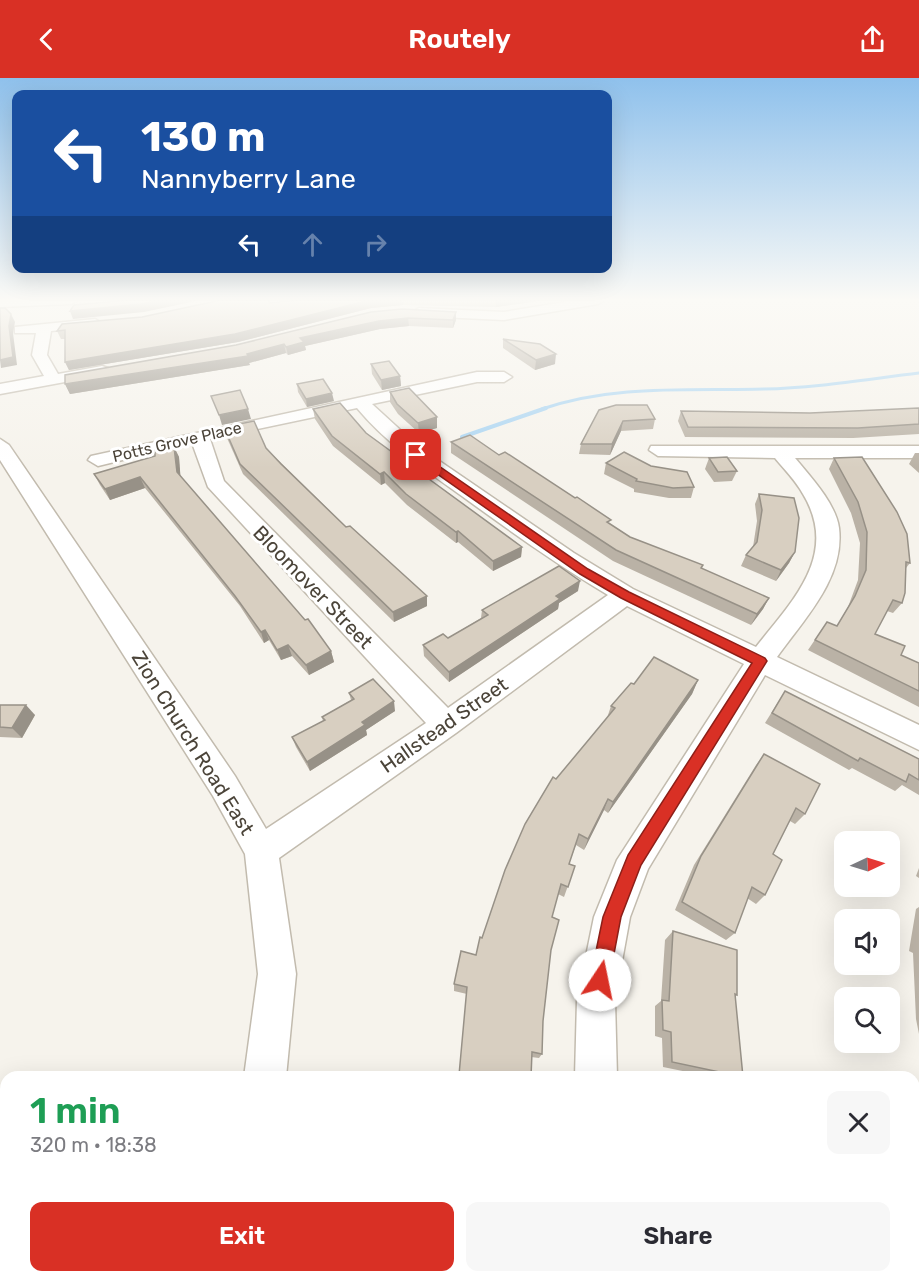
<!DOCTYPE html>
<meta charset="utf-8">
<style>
:root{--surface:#fff;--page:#f7f7f7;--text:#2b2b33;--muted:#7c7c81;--accent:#d93025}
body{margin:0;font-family:Rubik,sans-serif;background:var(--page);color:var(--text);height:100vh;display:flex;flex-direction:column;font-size:22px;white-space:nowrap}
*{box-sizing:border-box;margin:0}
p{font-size:20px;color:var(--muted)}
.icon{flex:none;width:33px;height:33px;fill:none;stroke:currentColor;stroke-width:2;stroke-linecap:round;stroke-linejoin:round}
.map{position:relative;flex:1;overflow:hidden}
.side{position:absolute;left:0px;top:993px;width:920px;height:212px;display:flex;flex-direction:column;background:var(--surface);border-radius:18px 18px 0 0;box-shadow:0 6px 24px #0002}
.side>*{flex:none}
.banner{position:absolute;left:12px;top:12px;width:600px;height:183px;border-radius:12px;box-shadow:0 6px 24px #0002;background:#1a4fa0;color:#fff;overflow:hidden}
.needle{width:39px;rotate:86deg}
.controls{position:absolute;left:834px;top:753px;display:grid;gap:12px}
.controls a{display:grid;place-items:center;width:66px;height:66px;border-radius:12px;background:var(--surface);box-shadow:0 6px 24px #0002;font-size:30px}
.pin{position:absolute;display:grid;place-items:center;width:51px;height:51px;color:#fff;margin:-26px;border-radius:12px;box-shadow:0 3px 9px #0006}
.me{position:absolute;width:66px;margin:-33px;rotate:11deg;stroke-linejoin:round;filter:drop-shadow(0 0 4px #0008)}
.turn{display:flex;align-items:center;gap:21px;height:126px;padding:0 30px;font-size:27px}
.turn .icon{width:78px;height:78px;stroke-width:2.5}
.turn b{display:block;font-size:42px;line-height:51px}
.lanes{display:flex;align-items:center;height:57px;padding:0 30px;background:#0003;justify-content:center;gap:30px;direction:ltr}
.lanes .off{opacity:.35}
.round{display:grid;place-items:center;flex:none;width:63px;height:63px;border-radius:12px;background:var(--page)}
.headline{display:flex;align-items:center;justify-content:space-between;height:102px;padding:0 30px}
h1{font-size:36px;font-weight:600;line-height:45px;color:#1e9e55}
.primary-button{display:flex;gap:12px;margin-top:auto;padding:12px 30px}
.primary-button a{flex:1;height:69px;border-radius:12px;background:var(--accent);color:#fff;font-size:24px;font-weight:600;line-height:69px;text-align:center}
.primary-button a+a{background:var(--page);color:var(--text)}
header{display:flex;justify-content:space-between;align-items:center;height:78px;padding:0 30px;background:var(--accent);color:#fff;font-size:27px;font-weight:600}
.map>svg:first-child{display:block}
</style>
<header><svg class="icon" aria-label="back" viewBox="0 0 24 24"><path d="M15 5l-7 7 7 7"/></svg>Routely<svg class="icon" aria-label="share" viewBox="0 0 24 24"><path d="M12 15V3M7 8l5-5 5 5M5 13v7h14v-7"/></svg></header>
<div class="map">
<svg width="919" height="1204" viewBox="0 0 919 1204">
<rect width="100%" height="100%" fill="#f6f3ec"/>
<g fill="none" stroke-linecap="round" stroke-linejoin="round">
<path stroke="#a9d4f2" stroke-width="3" d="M542 331C614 306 689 313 764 311 816 310 868 301 919 295"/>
<polyline stroke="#a9d4f2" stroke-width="4" points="462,359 546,330"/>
<defs>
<g id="minor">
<polygon points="0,222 78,222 71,226 0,229"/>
<polygon points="577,222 605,222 598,226 504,242 419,238 412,234 419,230 504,234"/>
<polygon points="95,241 102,245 100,248 51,253 47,277 58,296 102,288 108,290 110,293 108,296 0,316 0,306 44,298 32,277 36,255 15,255 15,249"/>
<path d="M477 294H504L512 299 504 304H477L372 326 419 369 574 475 633 511 756 569C792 523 840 477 803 416 796 403 784 391 775 380L658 378 649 372 651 368H919V380H795C810 398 836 426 839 450 845 500 804 541 777 579L919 647V672L765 597 648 791 630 839 615 922 617 999H575L577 922 594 839 617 782 744 586 627 528 456 655 279 780 296 896 286 999H244L258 896 245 776 213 718 0 382V361L9 367 235 698 266 751 426 645 208 409 192 365 98 388 88 382 91 378ZM357 330C388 367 427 393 466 421 513 455 559 488 608 517L448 630 224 403 210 361Z"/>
<polygon points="218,1198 266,1198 265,1204 217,1204"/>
<polygon points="603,1198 651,1198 652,1204 604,1204"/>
</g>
</defs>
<use href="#minor" stroke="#c2bbae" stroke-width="3"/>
<use href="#minor" fill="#fff" fill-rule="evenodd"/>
</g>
<g fill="#bab2a6">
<polygon points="221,222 269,222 270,225 299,222 547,222 496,229 403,227 371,230 238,264 69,292 65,284 65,261 61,261 57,253 142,239"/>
<polygon points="371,234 456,242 453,250 409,248 380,251 305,268 306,272 288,277 286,275 249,285 250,287 70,316 65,306 236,267"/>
<polygon points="503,261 555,286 535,292 503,270"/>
<polygon points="371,286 400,298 401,308 382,312 372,296"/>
<polygon points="297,306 334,323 307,329 298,314"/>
<polygon points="390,314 437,339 437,350 419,355 398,336 390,324"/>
<polygon points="919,330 919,356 853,360 685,359 678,343 681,333 810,335"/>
<polygon points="313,331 366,355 522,469 521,479 493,493 458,464 456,465 407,427 385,405 381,407 333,368 315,341"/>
<polygon points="599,332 655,341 653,351 621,353 610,377 579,376 581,366"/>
<polygon points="224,349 266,370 427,528 394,544 243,396 227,360"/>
<polygon points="451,364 499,377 630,459 769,520 763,531 751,547 613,483 451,375"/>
<polygon points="174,369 179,379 180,399 331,573 334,584 309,597 292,578 281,582 269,562 264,565 240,528 145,410 110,422 100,407 94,396 155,378"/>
<polygon points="915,375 919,375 919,395 909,386"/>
<polygon points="709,380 737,393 732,403 714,404 705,391"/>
<polygon points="834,380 910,485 906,490 902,525 893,535 887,533 875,556 901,577 919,585 919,629 808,572 827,544 837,548 848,529 858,502 860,465 851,435 829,391"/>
<polygon points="606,385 694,409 691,420 669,420 634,414 634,411 604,396"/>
<polygon points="759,416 795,474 789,485 776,503 741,488 746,477 753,469 757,443 755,426"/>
<polygon points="578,513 559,525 558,531 449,604 424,578 423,567 448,560 481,540 482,532"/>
<polygon points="698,602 692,616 608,735 604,732 584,772 576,767 569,786 575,788 564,819 558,816 552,839 551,872 543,943 542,976 539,980 531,979 531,999 459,999 467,916 454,913 454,906 476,877 482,860 556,701 607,640 611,628 634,606"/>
<polygon points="785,613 919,681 919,717 902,707 895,713 852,690 849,692 765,645"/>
<polygon points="349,615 395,633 366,652 367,657 310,693 296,669 292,659 323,643 322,639 351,622"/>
<polygon points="0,627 35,637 22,660 0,659"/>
<polygon points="764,676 805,736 795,746 790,743 773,776 765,817 756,826 747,820 735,855 726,862 675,832 694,787 756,687"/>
<polygon points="919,790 919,800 916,798"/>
<polygon points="919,829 919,956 916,941 913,875 909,873 916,831"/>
<polygon points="673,853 737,917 735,919 743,999 712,999 663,989 662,960 655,958 655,928 661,923 665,862"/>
</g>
<g fill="#979187">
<polygon points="163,222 201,222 144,234 73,241 70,233"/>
<polygon points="370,222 402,222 403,227 371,230 238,264 69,292 65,284"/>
<polygon points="496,222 547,222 496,229"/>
<polygon points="456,234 456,242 453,250 453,242"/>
<polygon points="11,236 15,244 13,255 17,287 1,290 0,282"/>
<polygon points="408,240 409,248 380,251 305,268 306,272 288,277 286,269 300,260 379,243"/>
<polygon points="284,266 286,275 249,285 250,287 70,316 65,306 247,276"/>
<polygon points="556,276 555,286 535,292 536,282"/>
<polygon points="400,298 401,308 382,312 381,302"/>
<polygon points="332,315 334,323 307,329 306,321"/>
<polygon points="248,331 251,341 222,347 219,337"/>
<polygon points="437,339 437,350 419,355 418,345"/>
<polygon points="623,343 621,353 610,377 612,366"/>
<polygon points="174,369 179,379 181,405 177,394"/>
<polygon points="384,394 385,405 381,407 380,396"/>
<polygon points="140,399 145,410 110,422 105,411"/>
<polygon points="458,453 458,464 456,465 456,454"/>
<polygon points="522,469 521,479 493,493 493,483"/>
<polygon points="795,474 789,485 776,503 781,492"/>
<polygon points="580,503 578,513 559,525 558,531 449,604 449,594 556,518"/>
<polygon points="427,518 427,528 394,544 393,534"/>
<polygon points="769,520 763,531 751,547 757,536"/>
<polygon points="265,552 269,562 264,565 261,554"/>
<polygon points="288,567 292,578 281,582 277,572"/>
<polygon points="331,573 334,584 309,597 306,587"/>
<polygon points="698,602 692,616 608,735 613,724"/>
<polygon points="394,623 395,633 366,652 367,657 310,693 307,684 362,644"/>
<polygon points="26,627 35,637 22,660 12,650"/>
<polygon points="608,721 604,732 584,772 588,761"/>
</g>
<g fill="#d8cfc1" stroke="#979187" stroke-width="1.5">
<polygon points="129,222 163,222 141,226 70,233 74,227"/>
<polygon points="221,222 269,222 269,225 299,222 378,222 370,222 235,256 65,284 65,252 57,253 62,246 142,239"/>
<polygon points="0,230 5,230 11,236 9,248 13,279 0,282"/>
<polygon points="402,231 456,234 453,242 408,240 379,243 300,260 304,264 286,269 284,266 247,276 248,278 65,306 65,297 236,267 371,234"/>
<polygon points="503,261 540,266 556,276 536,282"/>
<polygon points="389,283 400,298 381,302 371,286"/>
<polygon points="323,301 332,315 306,321 297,306"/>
<polygon points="409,310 437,339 418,345 397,326 390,314"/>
<polygon points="240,312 248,331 219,337 211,318"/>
<polygon points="340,325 366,355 522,469 493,483 458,453 456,454 406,416 384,394 380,396 332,358 313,331"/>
<polygon points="616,327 647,327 655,341 623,343 612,366 581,366 599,332"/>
<polygon points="919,330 919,346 858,350 688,349 681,333 810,335"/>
<polygon points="254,343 266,370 281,386 346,449 350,448 427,518 393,534 240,386 224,349"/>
<polygon points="470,357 499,377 505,374 575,420 577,419 611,442 607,444 630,459 703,487 701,490 769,520 757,536 616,472 451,364"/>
<polygon points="174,369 177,394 305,542 308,541 331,573 306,587 288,567 277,572 265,552 261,554 235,518 140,399 105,411 94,396 155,378 155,372"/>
<polygon points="624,374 651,388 687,394 694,409 673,410 636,403 637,401 606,385"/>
<polygon points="727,379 737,393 718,394 709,380"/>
<polygon points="862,379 897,434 907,456 910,485 906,484 905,515 902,525 893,522 875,556 905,568 901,577 919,585 919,613 815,562 827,544 837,548 855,518 866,492 867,454 858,424 834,380"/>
<polygon points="759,416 794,420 799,440 795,474 781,492 746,477 757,464 762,432"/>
<polygon points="559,488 580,503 556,518 560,521 449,594 423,567 443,556 448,560 488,537 482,532"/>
<polygon points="654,579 698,602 613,724 608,721 588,761 579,756 569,786 575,788 568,809 561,806 552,839 559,842 551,872 543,943 542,976 532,974 531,999 465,999 465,998 459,997 467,909 454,906 461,873 476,877 480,859 482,860 505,792 525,746 553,699 556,701 586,665 615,630 611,628 631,605 634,606"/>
<polygon points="373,601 394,623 362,644 365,647 307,684 292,659 325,642 322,639 354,621 349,615"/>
<polygon points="785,613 919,681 919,702 909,696 906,704 860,680 858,683 772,635"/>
<polygon points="0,627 26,627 12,650 0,649"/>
<polygon points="764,676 820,706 805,736 796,730 773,776 782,782 765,817 752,809 735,855 682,824 701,778"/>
<polygon points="673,853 737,872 737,917 735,916 743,999 672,984 671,954 663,952 662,922 669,923"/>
</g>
<linearGradient id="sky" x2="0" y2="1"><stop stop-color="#8fc1ec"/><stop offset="0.57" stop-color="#fbfaf6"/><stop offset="1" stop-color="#fbfaf6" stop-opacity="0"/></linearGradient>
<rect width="919" height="390" fill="url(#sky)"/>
<polygon fill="#d93025" stroke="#8d1f18" stroke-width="1.5" points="413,375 420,375 588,491 629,514 765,580 767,583 641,787 621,839 609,902 607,908 600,911 593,908 590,902 603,839 628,777 752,585 621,520 580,496 413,379"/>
<g text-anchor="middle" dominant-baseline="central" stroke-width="6" stroke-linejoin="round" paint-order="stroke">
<g font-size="16" fill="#4b4439" stroke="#fff">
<text transform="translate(177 364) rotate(-13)">Potts Grove Place</text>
</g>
<g font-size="20" fill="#4b4439" stroke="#fff">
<text transform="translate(313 509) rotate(46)">Bloomover Street</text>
<text transform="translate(444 647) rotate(-35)">Hallstead Street</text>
<text transform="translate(193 665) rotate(58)">Zion Church Road East</text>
</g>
</g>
</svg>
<div class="controls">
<a><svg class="needle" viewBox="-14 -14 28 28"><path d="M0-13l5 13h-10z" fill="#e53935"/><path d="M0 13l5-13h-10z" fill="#7c7c81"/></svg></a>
<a><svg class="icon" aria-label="sound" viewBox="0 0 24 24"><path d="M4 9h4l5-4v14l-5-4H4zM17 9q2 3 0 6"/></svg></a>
<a><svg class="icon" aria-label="search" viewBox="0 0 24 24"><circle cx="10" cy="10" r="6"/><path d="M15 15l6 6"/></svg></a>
</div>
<div class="pin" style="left:416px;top:377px;background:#d93025"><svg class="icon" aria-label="arrive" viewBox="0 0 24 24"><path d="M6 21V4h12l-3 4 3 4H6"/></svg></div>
<svg class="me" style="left:600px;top:902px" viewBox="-20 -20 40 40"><circle r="19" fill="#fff"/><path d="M0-13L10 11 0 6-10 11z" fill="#d93025"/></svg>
<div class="banner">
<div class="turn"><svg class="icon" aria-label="left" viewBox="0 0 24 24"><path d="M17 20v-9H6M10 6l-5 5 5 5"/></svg><div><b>130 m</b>Nannyberry Lane</div></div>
<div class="lanes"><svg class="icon" aria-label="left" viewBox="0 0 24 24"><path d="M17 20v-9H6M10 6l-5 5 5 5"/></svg><svg class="icon off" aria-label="ahead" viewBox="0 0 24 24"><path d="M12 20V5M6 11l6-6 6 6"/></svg><svg class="icon off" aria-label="right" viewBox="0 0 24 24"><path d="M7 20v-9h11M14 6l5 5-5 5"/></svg></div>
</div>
<section class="side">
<div class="headline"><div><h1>1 min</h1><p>320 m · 18:38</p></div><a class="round"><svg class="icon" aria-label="close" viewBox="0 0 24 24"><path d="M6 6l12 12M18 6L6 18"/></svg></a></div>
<div class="primary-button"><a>Exit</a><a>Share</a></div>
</section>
</div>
